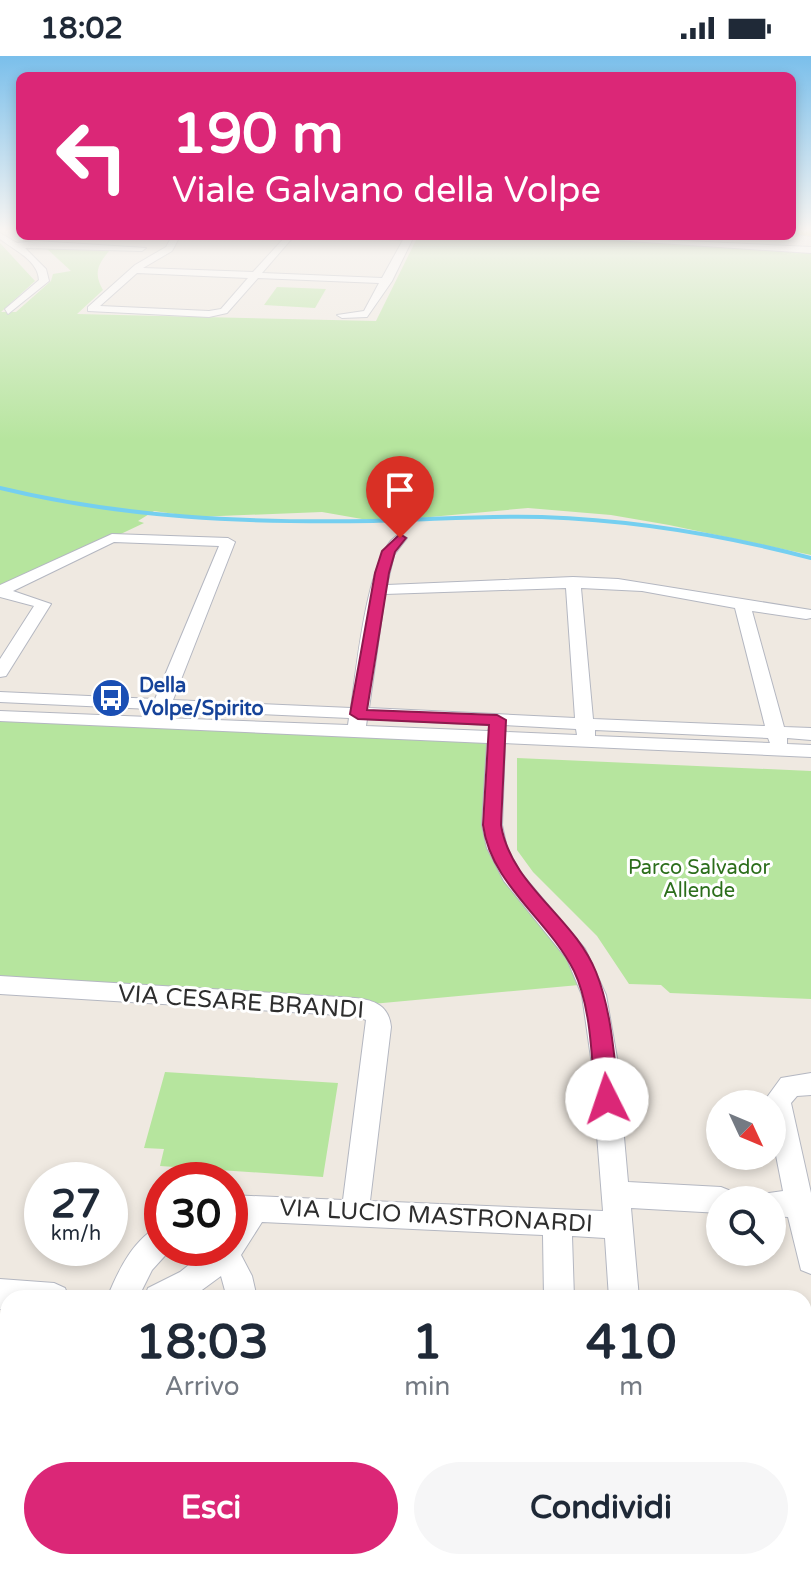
<!DOCTYPE html>
<html lang="it">
<style>
:root{--surface:#fff;--page:#f6f6f7;--text:#1f2937;--muted:#747a83;--accent:#db2777}
body{margin:0;font-family:"Varela Round",sans-serif;background:var(--page);color:var(--text);height:100vh;display:flex;flex-direction:column;font-size:30px;white-space:nowrap}
*{box-sizing:border-box;margin:0}
p{font-size:26px;color:var(--muted)}
.icon{flex:none;width:44px;height:44px;fill:none;stroke:currentColor;stroke-width:2;stroke-linecap:round;stroke-linejoin:round}
.map{position:relative;flex:1;overflow:hidden}
.panel{position:absolute;left:0px;top:1234px;width:812px;height:280px;display:flex;flex-direction:column;background:var(--surface);border-radius:24px 24px 0 0;box-shadow:0 4px 12px #0003}
.panel>*{flex:none}
.guide{position:absolute;left:16px;top:16px;width:780px;height:168px;border-radius:12px;box-shadow:0 4px 12px #0003;background:#db2777;color:#fff;overflow:hidden}
.needle{width:52px;rotate:134deg}
.fabs{position:absolute;left:706px;top:1034px;display:grid;gap:16px}
.fabs a{display:grid;place-items:center;width:80px;height:80px;border-radius:50%;background:var(--surface);box-shadow:0 4px 12px #0003;font-size:40px}
.speed{position:absolute;left:24px;top:1106px;display:flex;gap:16px;font-size:40px;font-weight:700;text-align:center}
.speed>*{display:grid;place-content:center;width:104px;height:104px;border-radius:50%;background:var(--surface);box-shadow:0 4px 12px #0003;line-height:1}
.speed small{font-size:20px;font-weight:400}
.speed .limit{border:12px solid #d22;background:#fff;color:#111}
.pin{position:absolute;display:grid;place-items:center;width:68px;height:68px;color:#fff;margin:-82px -34px;border-radius:50% 50% 50% 0;rotate:-45deg;box-shadow:0 0 8px #0007}
.pin .icon{rotate:45deg}
.me{position:absolute;width:88px;margin:-44px;rotate:356deg;stroke-linejoin:round;filter:drop-shadow(0 0 6px #0008)}
.turn{display:flex;align-items:center;gap:28px;height:168px;padding:0 24px;font-size:36px}
.turn .icon{width:104px;height:104px;stroke-width:2.5}
.turn b{display:block;font-size:56px;line-height:68px}
.eta{display:flex;justify-content:space-evenly;align-items:center;height:136px;text-align:center}
.eta b{font-size:48px;font-weight:800;line-height:56px}
.cta{display:flex;gap:16px;margin-top:auto;padding:16px 24px}
.cta a{flex:1;height:92px;border-radius:48px;background:var(--accent);color:#fff;font-size:32px;font-weight:800;line-height:92px;text-align:center}
.cta a+a{background:var(--page);color:var(--text)}
.status{display:flex;justify-content:space-between;align-items:center;height:56px;padding:0 40px;background:var(--surface);direction:ltr}
.status svg{height:22px;fill:currentColor}
.map>svg:first-child{display:block}
</style>
<div class="status"><b>18:02</b><svg viewBox="0 0 49 12"><path d="M0 12V9h3v3zM5 12V6h3v6zM10 12V3h3v9zM15 12V0h3v12zM26 1h20v11H26zM47 4h2v5h-2z"/></svg></div>
<div class="map">
<svg width="811" height="1514" viewBox="0 0 811 1514">
<rect width="100%" height="100%" fill="#efe9e1"/>
<g fill="#b6e59e">
<path d="M418 180H562L811 195V499L669 469 611 459 528 452 408 463H362L322 456 196 461 154 455 138 465 144 467 0 535V187L35 225 1 256H16L51 225 53 218 71 215 45 191 110 194C98 208 93 217 103 234L77 258 376 265Z"/>
<polygon points="277,231 326,233 315,252 264,249"/>
<polygon points="0,660 496,683 495,784 590,928 372,948 0,925"/>
<polygon points="517,702 811,715 811,943 670,937 661,929 629,928 597,880 533,816 517,794"/>
<polygon points="165,1016 338,1027 323,1121 160,1110 164,1093 144,1092"/>
</g>
<g fill="none" stroke-linecap="round" stroke-linejoin="round">
<path stroke="#75cff0" stroke-width="4" d="M0 432C123 462 246 467 373 465 429 464 486 459 542 461 633 464 723 479 811 502"/>
<defs>
<g id="minor">
<path d="M0 177 17 187 36 185 146 192 142 195 25 192 46 213 49 225 8 258 5 253 39 224C38 204 14 194 0 183Z"/>
<path d="M172 180H180L172 195 143 212 253 216 286 180H294L262 217 382 222 403 184 341 180H414L392 225 367 261 342 262 337 259 364 255 379 227 258 222 227 257 209 261 88 255V251L135 209 166 191ZM137 217 248 222 221 253 209 255 100 250Z"/>
<polygon points="581,180 811,191 811,197 585,182"/>
<path d="M112 478 228 482 235 486 173 644 351 652C356 617 368 489 400 478L407 482 394 499 387 529 573 521 618 523 811 554V562L806 563 752 555 784 671 811 672V684L787 682V688L811 689V701L505 687 502 769 507 792 520 816 585 893 606 939 617 1002 628 1126 721 1131 731 1135 735 1144H720V1157L631 1152 639 1242H609L605 1182 572 1180 574 1242H544L543 1179 262 1166 241 1199 252 1220 257 1242H227L221 1220 191 1242H144L148 1232 180 1216 210 1192H230V1139L343 1144 366 964 355 960 0 938V920L355 942C375 944 389 950 391 971L370 1145 603 1155 591 1002 582 939 567 903 504 825 487 792 482 769 487 687 0 665V655L149 661 151 653 0 646V636L155 643 219 490 114 486 13 535 51 548 6 620 0 621V603L34 550 0 541V529ZM566 532 575 662 369 652 385 538ZM581 532 642 535 735 552 765 670 593 663ZM168 654 349 662 348 669 165 662ZM367 663 490 669 488 675 366 670ZM504 669 576 673 577 679 506 676ZM595 674 768 682 770 687 595 680Z"/>
<polygon points="811,1017 811,1039 797,1040 791,1047 811,1137 811,1218 801,1214 788,1161 772,1160 772,1144 759,1144 762,1138 783,1135 772,1079 772,1048 766,1048 765,1044 781,1022"/>
<path d="M162 1169V1192H172L152 1214 138 1242H107C118 1215 134 1181 162 1169Z"/>
<polygon points="0,1223 54,1227 65,1232 69,1242 8,1242 8,1253 0,1253"/>
<polygon points="0,1472 8,1475 8,1506 53,1506 57,1514 12,1514 10,1511 0,1508"/>
<polygon points="172,1506 208,1506 206,1514 170,1514"/>
<polygon points="548,1506 584,1506 585,1514 549,1514"/>
<polygon points="629,1506 665,1506 666,1514 630,1514"/>
</g>
<polygon id="major" points="792,173 811,174 811,180 792,178"/>
</defs>
<use href="#minor" stroke="#b4b7c1" stroke-width="2"/>
<use href="#major" stroke="#c9c9c9" stroke-width="2"/>
<use href="#minor" fill="#fff" fill-rule="evenodd"/>
<use href="#major" fill="#f2d163" fill-rule="evenodd"/>
</g>
<linearGradient id="sky" x2="0" y2="1"><stop stop-color="#7abfeb"/><stop offset="0.45" stop-color="#f8f5f2"/><stop offset="1" stop-color="#f8f5f2" stop-opacity="0"/></linearGradient>
<rect width="811" height="385" fill="url(#sky)"/>
<path fill="#db2777" stroke="#8e194d" stroke-width="2" d="M400 478 406 482 395 496 389 517 367 654 497 659 506 664 501 769C511 830 574 861 596 916 612 956 614 1001 619 1043L615 1050 607 1053 599 1050 595 1043C592 1004 591 950 574 915 548 863 491 829 483 769L489 669 358 663 350 658 375 517 382 495Z"/>
<defs>
<symbol id="bus-disc" viewBox="-11 -11 22 22"><circle r="9.5" fill="#1a4fb4" stroke="#fff"/><path d="M-5-6H5V4H4V6H2V4H-2V6H-4V4H-5ZM-3.5-4V0h7V-4ZM-3.5 1.2v1.5H-2V1.2ZM2 1.2v1.5H3.5V1.2Z" fill="#fff"/></symbol>
</defs>
<g fill-rule="evenodd">
<use href="#bus-disc" x="89" y="620" width="44" height="44"/>
</g>
<g text-anchor="middle" dominant-baseline="central" stroke-width="6" stroke-linejoin="round" paint-order="stroke">
<g font-size="20" font-weight="bold" fill="#164399" stroke="#fff" text-anchor="start">
<text x="139" y="630">Della<tspan x="139" dy="23">Volpe/Spirito</tspan></text>
</g>
<g font-size="20" fill="#2c6e1b" stroke="#fff">
<text x="699" y="812">Parco Salvador<tspan x="699" dy="23">Allende</tspan></text>
</g>
<g font-size="24" fill="#2e2e2e" stroke="#fff">
<text transform="translate(241 946) rotate(4)">VIA CESARE BRANDI</text>
<text transform="translate(436 1160) rotate(3)">VIA LUCIO MASTRONARDI</text>
</g>
</g>
</svg>
<div class="fabs">
<a><svg class="needle" viewBox="-14 -14 28 28"><path d="M0-13l5 13h-10z" fill="#e53935"/><path d="M0 13l5-13h-10z" fill="#747a83"/></svg></a>
<a><svg class="icon" aria-label="search" viewBox="0 0 24 24"><circle cx="10" cy="10" r="6"/><path d="M15 15l6 6"/></svg></a>
</div>
<div class="speed"><div>27<small>km/h</small></div><div class="limit">30</div></div>
<div class="pin" style="left:400px;top:482px;background:#d93025"><svg class="icon" aria-label="arrive" viewBox="0 0 24 24"><path d="M6 21V4h12l-3 4 3 4H6"/></svg></div>
<svg class="me" style="left:607px;top:1043px" viewBox="-20 -20 40 40"><circle r="19" fill="#fff"/><path d="M0-13L10 11 0 6-10 11z" fill="#db2777"/></svg>
<div class="guide">
<div class="turn"><svg class="icon" aria-label="left" viewBox="0 0 24 24"><path d="M17 20v-9H6M10 6l-5 5 5 5"/></svg><div><b>190 m</b>Viale Galvano della Volpe</div></div>
</div>
<section class="panel">
<div class="eta">
<div><b>18:03</b><p>Arrivo</p></div>
<div><b>1</b><p>min</p></div>
<div><b>410</b><p>m</p></div>
</div>
<div class="cta"><a>Esci</a><a>Condividi</a></div>
</section>
</div>
